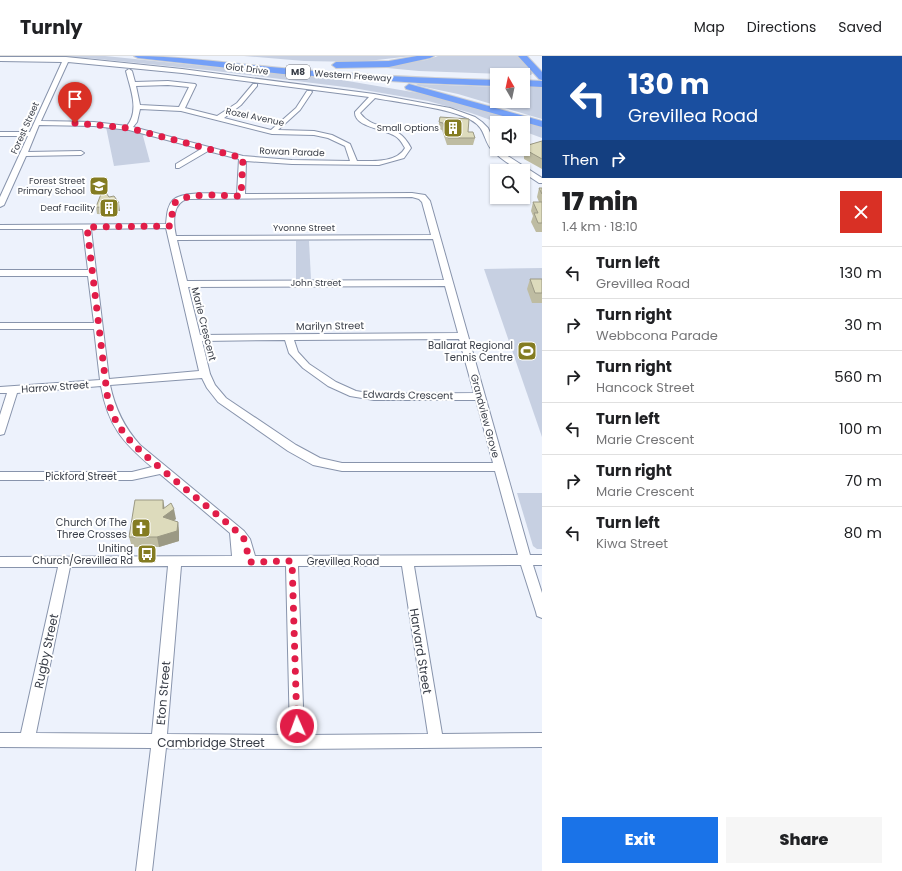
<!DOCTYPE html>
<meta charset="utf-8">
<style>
:root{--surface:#fff;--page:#f6f6f6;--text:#202124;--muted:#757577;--line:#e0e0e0;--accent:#1a73e8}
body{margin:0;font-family:Poppins,sans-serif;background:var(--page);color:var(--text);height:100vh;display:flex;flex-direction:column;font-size:15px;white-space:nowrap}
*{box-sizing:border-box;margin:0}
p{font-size:13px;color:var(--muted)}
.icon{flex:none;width:22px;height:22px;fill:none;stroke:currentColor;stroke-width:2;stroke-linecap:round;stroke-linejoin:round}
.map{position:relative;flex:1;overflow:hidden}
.sheet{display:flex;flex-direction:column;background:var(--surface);width:360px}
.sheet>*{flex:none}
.banner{background:#1a4fa0;color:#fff;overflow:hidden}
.needle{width:26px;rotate:351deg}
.fabs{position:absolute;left:490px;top:12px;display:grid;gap:8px}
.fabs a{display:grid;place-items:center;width:40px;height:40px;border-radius:0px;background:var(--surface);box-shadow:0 1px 3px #0004;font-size:20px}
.pin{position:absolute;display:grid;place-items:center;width:34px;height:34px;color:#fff;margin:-41px -17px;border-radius:50% 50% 50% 0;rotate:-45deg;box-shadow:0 0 4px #0007}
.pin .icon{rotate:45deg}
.me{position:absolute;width:44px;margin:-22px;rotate:358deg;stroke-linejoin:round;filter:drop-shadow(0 0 3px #0008)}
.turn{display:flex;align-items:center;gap:14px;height:84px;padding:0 20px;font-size:18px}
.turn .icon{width:52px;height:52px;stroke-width:2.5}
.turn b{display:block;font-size:28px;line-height:34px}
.then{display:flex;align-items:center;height:38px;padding:0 20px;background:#0003;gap:8px;font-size:15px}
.round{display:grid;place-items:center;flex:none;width:42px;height:42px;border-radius:0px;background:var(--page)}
.headline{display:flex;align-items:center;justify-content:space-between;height:68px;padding:0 20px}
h1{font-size:24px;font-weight:800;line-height:30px}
.cta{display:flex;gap:8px;margin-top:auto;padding:8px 20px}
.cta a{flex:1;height:46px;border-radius:0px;background:var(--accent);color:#fff;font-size:16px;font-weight:800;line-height:46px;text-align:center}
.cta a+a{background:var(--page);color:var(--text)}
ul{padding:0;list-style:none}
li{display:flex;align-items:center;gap:12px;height:52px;padding:0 20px;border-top:1px solid var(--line)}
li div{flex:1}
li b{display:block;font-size:15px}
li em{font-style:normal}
header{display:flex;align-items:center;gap:24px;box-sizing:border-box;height:56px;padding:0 20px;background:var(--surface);border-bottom:1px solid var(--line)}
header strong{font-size:19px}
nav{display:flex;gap:22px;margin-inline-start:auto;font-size:14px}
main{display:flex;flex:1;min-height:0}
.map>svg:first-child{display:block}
</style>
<header>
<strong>Turnly</strong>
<nav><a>Map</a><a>Directions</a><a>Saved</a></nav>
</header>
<main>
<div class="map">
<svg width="542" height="815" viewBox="0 0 542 815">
<rect width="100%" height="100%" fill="#edf2fc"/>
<g fill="#c7d0e2">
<polygon points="0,0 105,0 342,24 424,38 472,50 542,71 542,82 523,75 523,67 499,67 471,57 428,45 353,32 207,14 88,2"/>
<polygon points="244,0 412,0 359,6 304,5"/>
<polygon points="438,0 518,0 533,17 531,19 419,15 376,11 426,4"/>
<polygon points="418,28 497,31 497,45 523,45 523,31 542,31 542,63 458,38 415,29"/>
<polygon points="106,71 145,78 143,80 150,106 114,110"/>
<polygon points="296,185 309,185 311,223 296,223"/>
<polygon points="542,212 542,381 484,213"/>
<polygon points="517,437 542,437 542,493 537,493 533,490"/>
</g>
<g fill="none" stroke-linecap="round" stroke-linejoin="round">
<defs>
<path id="minor" d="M0 1H66L182 13 374 38 450 52 475 61 482 66 488 72 497 93 542 122V127H539C524 116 505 108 492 94 483 84 486 72 471 64 450 52 401 47 375 42L360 57C375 77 397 64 411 92L404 102 379 109 292 108 246 105 245 138 412 137 425 139 430 145 530 499H542V509H533L542 537V562L537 560 536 556 521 509 414 510 442 678 542 677V691L297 693 166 692 152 815H136L151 692 0 691V677H21L58 511H0V501L232 500 230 477 160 418 132 424H0V416H132L152 411C122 386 108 369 101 330L17 337 5 375 4 378 0 379V359L7 337H0V331L100 324 94 273H0V267H94L88 220H0V214H88L83 173H0V169L166 168C167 160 167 150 173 144 183 134 223 138 237 138L239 103 208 95 179 112H176V108L201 93 129 74 94 70 39 69 28 96 81 95 84 97 81 99 26 100 4 149 0 151V141L28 80H0V76H30L62 6 0 5ZM68 6 182 17 369 41 355 56C354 71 385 73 395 80 400 83 402 87 405 92 397 107 372 105 357 105L350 88 332 79 314 75 278 74 300 54 312 36 311 35H307L296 52 271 74 224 62 241 49 257 30V28H253L237 47 217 60 185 52 196 29 195 28 168 25 135 26 132 15 129 13 126 15C130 32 140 54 127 70L94 66 41 65ZM168 29 189 31 179 51 140 49 136 30ZM140 53 181 55 272 78 314 79 328 82 345 90 350 105 292 104 243 100 133 71 137 66ZM412 141 419 143 422 146 431 179 176 180C173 167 172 146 188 143ZM166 172 199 315 109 323 91 173ZM433 183 444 224 187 225 177 184ZM445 230 458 277 200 279 188 231ZM459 283 474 337 374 338 356 335 336 326 309 308 298 296 294 284ZM285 284 289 297 303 312 328 330 350 340 374 344H476L493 407H342L320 402 296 389 226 342 215 329 210 318 202 285ZM202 322 207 332 218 346 288 395 313 409 342 415H495L518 499 255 500 250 483 244 475 140 389C124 371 115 353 110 329ZM168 510 152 678 36 677 70 511ZM181 510H286L290 679 167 678ZM298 510H402L428 678 304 679Z"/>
<g id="highway">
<path d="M134 0C183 0 233 8 282 12 353 19 425 22 497 24V30L420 27 283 18 138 2Z"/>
<polygon points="417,0 434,0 430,2 389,11 336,12 332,9 336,6 389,5"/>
<polygon points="518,0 527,0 542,16 542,24 539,23"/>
<polygon points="523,24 542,25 542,31 523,30"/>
<polygon points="409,28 542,65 542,71 406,33 405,31"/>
</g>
</defs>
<use href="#minor" stroke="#8894ac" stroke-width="2"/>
<use href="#highway" stroke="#cfd0d3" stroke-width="2"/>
<use href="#minor" fill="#fff" fill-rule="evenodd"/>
<use href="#highway" fill="#74a0f8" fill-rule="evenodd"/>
</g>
<g fill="#bebca2">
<polygon points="440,61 468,76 475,82 473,89 447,89 442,74 438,73"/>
<polygon points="542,85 542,113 524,103 524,100 523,99 525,90"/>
<polygon points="539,132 542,132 542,176 536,176 531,166 533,160 531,155 533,146 539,146 537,141"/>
<polygon points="106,137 120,155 117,155 117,159 97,158 96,151"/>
<polygon points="530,223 542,223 542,247 532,247 527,233"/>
<polygon points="163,444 164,452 176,463 173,464 178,466 179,476 179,485 159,491 132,491 129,481"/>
</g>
<g fill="#9b9984">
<polygon points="119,147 120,155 117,155 116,152 114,148"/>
<polygon points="163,444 165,454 174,453 176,463 165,471 163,453"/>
<polygon points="178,466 179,476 179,485 159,491 157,481"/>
</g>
<g fill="#dddbbc" stroke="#9b9984">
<polygon points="440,61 469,63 468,76 473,76 475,82 448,82 443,67 439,66"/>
<polygon points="542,85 542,103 526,94 530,93 525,90"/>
<polygon points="539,132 542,132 542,138"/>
<polygon points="106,137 109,141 114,140 119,147 114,148 116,152 96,151 101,138"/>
<polygon points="533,146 542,146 542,167 538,167 534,157 538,157"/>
<polygon points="530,223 542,223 542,237 535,237"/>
<polygon points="135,444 163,444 163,453 171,447 174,453 163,461 178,466 177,475 157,481 129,481"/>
</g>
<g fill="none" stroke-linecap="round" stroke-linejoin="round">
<path stroke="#e11d48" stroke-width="7" stroke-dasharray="0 12.6" d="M75 67 129 72 243 102 241 140C226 140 183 135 174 148L170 170 87 171 107 338C113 377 143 397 171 421 194 440 218 459 240 478L244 483 250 506 292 505 297 670"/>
</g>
<defs>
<symbol id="building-square" viewBox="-11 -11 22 22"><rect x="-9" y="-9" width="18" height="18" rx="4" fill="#847c22" stroke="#fff"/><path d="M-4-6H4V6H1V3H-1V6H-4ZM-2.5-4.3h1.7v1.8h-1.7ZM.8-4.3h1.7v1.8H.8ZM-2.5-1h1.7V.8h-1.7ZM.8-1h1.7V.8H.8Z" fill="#fff"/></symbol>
<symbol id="school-square" viewBox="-11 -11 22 22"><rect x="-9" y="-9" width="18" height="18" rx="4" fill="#847c22" stroke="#fff"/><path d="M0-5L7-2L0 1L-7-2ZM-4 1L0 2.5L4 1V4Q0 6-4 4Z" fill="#fff"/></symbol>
<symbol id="stadium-square" viewBox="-11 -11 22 22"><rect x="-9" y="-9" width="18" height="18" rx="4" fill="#847c22" stroke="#fff"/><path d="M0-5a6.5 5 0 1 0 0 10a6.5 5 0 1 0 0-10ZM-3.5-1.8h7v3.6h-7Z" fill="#fff"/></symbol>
<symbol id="church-square" viewBox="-11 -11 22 22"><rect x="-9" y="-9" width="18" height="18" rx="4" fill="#847c22" stroke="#fff"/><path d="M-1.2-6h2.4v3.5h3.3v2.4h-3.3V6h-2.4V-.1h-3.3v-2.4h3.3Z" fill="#fff"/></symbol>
<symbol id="bus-square" viewBox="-11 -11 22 22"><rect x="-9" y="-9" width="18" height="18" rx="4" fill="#847c22" stroke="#fff"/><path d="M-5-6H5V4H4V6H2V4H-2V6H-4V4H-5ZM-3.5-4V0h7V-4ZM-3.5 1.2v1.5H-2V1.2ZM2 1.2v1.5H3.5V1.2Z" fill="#fff"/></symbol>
</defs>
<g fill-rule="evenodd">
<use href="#building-square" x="442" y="61" width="22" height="22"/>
<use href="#school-square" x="88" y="119" width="22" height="22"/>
<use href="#building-square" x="98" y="141" width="22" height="22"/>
<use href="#stadium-square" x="516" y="284" width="22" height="22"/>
<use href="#church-square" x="130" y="461" width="22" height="22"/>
<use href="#bus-square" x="136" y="487" width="22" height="22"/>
</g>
<g text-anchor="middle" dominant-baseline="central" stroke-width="4" stroke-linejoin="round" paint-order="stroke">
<g font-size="9" fill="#383d47" stroke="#fff">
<text transform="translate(247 13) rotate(7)">Giot Drive</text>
<text transform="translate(353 20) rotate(4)">Western Freeway</text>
<text transform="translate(255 61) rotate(12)">Rozel Avenue</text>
<text transform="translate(25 72) rotate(-66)">Forest Street</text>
<text transform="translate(292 96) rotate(2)">Rowan Parade</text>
<text x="304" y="172">Yvonne Street</text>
<text x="316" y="227">John Street</text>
</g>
<rect fill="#fff" stroke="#74777e" stroke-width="1" x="286" y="9" width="24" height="14" rx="3"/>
<g font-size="9" font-weight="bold" fill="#383d47">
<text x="298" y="16">M8</text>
</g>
<g font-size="9" fill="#383d47" stroke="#fff" text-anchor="end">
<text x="439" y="72">Small Options</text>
<text x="85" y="125">Forest Street<tspan x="85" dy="10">Primary School</tspan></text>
<text x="95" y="152">Deaf Facility</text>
</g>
<g font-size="10" fill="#383d47" stroke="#fff">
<text transform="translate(204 268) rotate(76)">Marie Crescent</text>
<text transform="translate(330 270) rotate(-1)">Marilyn Street</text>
<text transform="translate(55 331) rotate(-4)">Harrow Street</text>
<text transform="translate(408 339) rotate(1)">Edwards Crescent</text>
<text transform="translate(485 360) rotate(75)">Grandview Grove</text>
<text x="81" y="420">Pickford Street</text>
<text x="343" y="505">Grevillea Road</text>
</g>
<g font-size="10" fill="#383d47" stroke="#fff" text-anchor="end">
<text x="513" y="289">Ballarat Regional<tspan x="513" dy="12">Tennis Centre</tspan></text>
<text x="127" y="466">Church Of The<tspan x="127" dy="12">Three Crosses</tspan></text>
<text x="133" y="492">Uniting<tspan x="133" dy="12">Church/Grevillea Rd</tspan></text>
</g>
<g font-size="12" fill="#383d47" stroke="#fff">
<text transform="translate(46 595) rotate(-78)">Rugby Street</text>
<text transform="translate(421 595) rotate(81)">Harvard Street</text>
<text transform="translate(163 637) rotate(-85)">Eton Street</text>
<text x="211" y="686">Cambridge Street</text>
</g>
</g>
</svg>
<div class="fabs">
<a><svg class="needle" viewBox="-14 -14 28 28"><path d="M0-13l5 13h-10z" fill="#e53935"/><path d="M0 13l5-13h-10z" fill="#757577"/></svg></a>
<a><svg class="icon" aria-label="sound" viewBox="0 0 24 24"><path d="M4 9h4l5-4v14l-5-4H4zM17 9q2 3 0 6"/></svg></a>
<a><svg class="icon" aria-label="search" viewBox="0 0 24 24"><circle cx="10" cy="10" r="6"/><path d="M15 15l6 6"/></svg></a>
</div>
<div class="pin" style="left:75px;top:67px;background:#d93025"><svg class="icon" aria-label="arrive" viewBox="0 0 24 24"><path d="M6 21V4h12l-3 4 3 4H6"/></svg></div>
<svg class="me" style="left:297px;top:670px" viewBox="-20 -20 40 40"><circle r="17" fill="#e11d48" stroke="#fff" stroke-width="3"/><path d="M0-11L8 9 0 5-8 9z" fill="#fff"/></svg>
</div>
<section class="sheet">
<div class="banner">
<div class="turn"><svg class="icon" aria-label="left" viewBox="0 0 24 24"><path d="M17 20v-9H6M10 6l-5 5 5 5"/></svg><div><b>130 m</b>Grevillea Road</div></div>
<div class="then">Then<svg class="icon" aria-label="right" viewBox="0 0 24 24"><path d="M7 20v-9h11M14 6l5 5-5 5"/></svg></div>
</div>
<div class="headline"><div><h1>17 min</h1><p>1.4 km · 18:10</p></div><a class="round" style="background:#d93025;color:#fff"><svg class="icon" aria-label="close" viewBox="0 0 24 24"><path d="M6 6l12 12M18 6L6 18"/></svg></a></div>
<ul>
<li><svg class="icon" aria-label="left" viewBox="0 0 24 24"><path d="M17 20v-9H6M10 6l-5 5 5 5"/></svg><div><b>Turn left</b><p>Grevillea Road</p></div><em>130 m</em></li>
<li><svg class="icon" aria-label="right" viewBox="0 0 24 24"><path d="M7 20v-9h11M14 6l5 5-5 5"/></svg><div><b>Turn right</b><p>Webbcona Parade</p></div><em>30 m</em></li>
<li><svg class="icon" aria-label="right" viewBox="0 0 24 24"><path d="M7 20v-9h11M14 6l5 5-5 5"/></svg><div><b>Turn right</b><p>Hancock Street</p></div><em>560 m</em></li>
<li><svg class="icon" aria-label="left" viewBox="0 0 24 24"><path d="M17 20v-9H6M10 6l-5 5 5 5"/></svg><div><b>Turn left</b><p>Marie Crescent</p></div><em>100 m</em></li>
<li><svg class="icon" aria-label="right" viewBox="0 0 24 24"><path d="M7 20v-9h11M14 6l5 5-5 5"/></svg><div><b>Turn right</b><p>Marie Crescent</p></div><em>70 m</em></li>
<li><svg class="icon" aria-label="left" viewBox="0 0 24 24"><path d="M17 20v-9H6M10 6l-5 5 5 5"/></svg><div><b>Turn left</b><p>Kiwa Street</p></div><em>80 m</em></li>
</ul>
<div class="cta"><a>Exit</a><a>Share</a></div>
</section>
</main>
